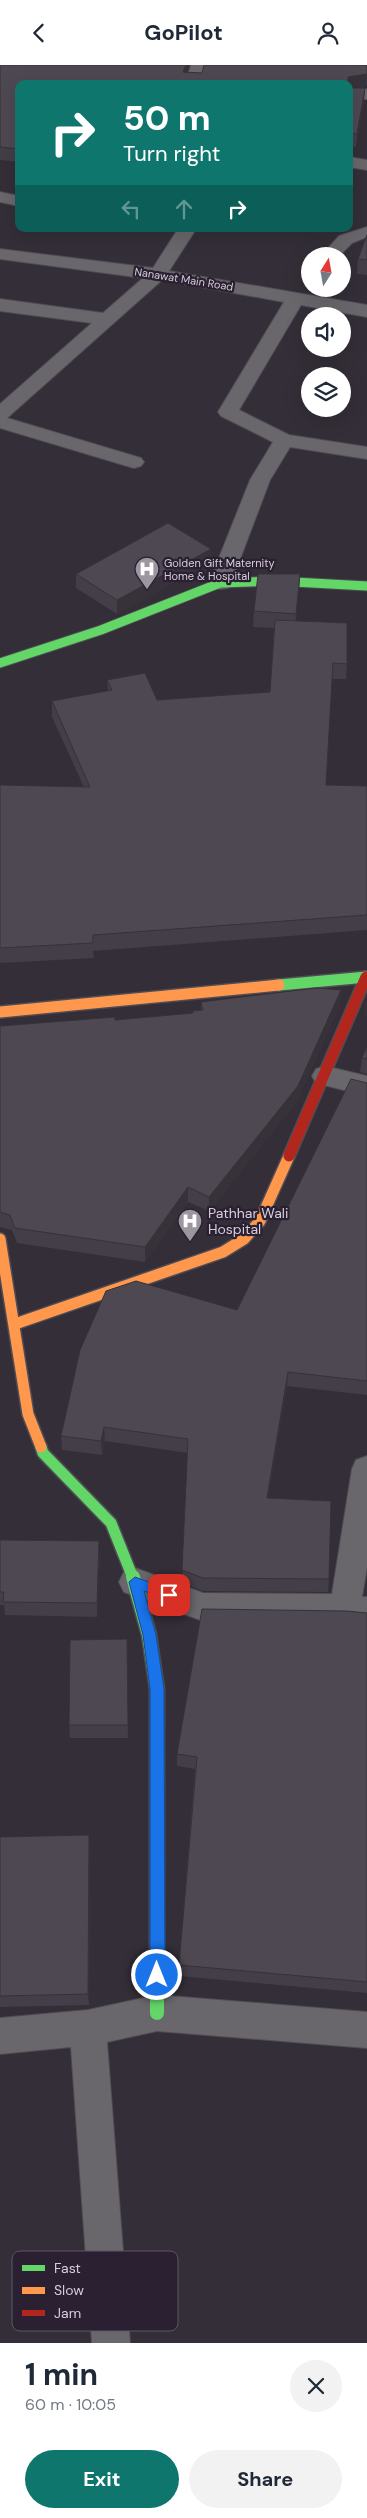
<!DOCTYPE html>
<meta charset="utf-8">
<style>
:root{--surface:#fff;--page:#f2f2f3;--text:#1f2937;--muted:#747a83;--accent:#0f766e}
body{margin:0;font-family:"DM Sans",sans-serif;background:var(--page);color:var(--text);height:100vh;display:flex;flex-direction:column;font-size:19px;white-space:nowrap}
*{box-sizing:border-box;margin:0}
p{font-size:16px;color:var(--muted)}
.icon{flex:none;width:28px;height:28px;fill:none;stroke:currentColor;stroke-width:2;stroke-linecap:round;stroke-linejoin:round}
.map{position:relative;height:2278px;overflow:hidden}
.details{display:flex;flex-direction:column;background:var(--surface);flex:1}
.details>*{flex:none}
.hud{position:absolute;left:15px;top:15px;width:338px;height:152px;border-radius:10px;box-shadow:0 5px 20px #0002;background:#0f766e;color:#fff;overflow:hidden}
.needle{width:32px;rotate:11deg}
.buttons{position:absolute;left:301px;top:182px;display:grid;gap:10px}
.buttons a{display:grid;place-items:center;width:50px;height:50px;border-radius:50%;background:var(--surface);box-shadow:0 5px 20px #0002;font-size:25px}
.pin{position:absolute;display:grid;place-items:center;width:42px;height:42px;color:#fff;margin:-21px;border-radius:10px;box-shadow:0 2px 8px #0006}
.me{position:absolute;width:55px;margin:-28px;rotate:0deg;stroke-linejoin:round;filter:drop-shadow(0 0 4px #0008)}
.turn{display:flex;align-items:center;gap:18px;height:105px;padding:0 25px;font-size:22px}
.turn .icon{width:65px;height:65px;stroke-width:2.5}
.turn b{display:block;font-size:35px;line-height:42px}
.lanes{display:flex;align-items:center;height:48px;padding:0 25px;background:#0003;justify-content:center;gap:25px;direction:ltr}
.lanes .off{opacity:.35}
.round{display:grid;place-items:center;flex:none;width:52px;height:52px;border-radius:26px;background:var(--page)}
.summary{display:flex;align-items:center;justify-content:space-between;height:85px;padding:0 25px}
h1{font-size:30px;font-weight:700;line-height:38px}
.button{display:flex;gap:10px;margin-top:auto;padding:10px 25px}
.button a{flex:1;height:58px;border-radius:30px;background:var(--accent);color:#fff;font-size:20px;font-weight:700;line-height:58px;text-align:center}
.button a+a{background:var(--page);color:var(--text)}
header{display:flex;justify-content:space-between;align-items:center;height:65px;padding:0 25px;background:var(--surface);font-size:22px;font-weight:700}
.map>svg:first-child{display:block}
</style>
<header><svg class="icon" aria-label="back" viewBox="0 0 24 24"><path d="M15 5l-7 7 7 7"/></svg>GoPilot<svg class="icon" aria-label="person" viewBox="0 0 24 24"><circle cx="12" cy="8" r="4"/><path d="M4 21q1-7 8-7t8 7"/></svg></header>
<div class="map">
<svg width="367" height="2278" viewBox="0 0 367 2278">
<rect width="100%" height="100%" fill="#332e37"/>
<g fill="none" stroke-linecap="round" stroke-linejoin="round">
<defs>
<g id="street">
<polygon points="191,0 207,0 201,19 185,19"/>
<polygon points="367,24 367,34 349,35 349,25"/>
<polygon points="349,92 367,95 367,105 349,102"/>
<polygon points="0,127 19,131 19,141 0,137"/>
<polygon points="367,162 367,172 352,178 339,191 321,191 339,171"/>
<polygon points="178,164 196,164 169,206 367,240 367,252 301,240 239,345 289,370 367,382 367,394 290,382 270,415 231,518 228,523 220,524 212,523 209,518 250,415 273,377 221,351 218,347 284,237 162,215 7,353 141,393 144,397 141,401 134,403 127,401 0,363 0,339 92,258 0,246 0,234 103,248 143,213 0,194 0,184 153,203"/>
<polygon points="325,1001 367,1011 367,1031 316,1018 312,1011 316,1004"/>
<polygon points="367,1391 367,1502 362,1532 367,1532 367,1560 345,1557 203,1556 124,1527 119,1517 124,1507 135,1503 203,1528 332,1529 352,1404 356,1395"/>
<polygon points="157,1930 367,1947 367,1983 157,1966 107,1977 130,2278 92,2278 71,1982 0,1989 0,1953 88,1945"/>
</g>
<polyline id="fast-far2" points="0,598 101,565 220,518 276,516 367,521"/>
<g id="fast-far1">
<polyline points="279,920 367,912"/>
<polyline points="41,1382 43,1388 111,1458 133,1513"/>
</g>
<polyline id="fast" points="133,1512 149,1570 157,1624 157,1948"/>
<g id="slow">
<polyline points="0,947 279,920"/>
<polyline points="0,1174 28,1349 41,1382"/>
<polyline points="15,1259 223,1187 244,1174 260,1156 289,1091"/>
</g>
<polyline id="jam" points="289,1091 366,912"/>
</defs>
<use href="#street" stroke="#504c54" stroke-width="2"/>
<use href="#fast-far2" stroke="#504c54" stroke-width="11"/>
<use href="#fast-far1" stroke="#504c54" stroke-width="14"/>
<use href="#fast" stroke="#504c54" stroke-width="17"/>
<use href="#slow" stroke="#504c54" stroke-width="14"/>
<use href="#jam" stroke="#504c54" stroke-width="14"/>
<use href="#street" fill="#69676b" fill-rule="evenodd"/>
<use href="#fast-far2" stroke="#63d668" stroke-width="9"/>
<use href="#fast-far1" stroke="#63d668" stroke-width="11"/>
<use href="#fast" stroke="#63d668" stroke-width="14"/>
<use href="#slow" stroke="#ff974d" stroke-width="11"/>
<use href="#jam" stroke="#b3261e" stroke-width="11"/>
</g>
<g fill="#433e47">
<polygon points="0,0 189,0 187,7 202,8 367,0 367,19 366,22 360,23 364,36 356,82 349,81 349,19 19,19 19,97 0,95"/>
<polygon points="367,170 367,210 357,209 358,194"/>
<polygon points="211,484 210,497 117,549 76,523 76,509"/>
<polygon points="300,509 296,556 347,599 346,614 332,614 326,720 367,721 367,865 93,886 94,893 0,898 0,720 84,722 52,652 52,636 108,626 107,615 157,635 270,627 274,563 253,562 254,546"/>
<polygon points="201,937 340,940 297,1036 209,1146 188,1137 145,1197 17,1178 12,1165 0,1162 0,961 115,955 193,948 201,945"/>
<polygon points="367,981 367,1009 360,1007 362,993"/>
<polygon points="367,1018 367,1330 287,1321 268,1433 329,1514 328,1527 203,1526 182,1518 188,1388 105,1376 102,1390 62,1385 61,1371 237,1245"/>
<polygon points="0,1475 100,1489 97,1552 5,1550 4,1540 0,1540"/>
<polygon points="367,1548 367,1928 179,1911 179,1900 195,1704 177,1701 177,1689"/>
<polygon points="127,1587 128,1673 70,1673 69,1660"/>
<polygon points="0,1772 90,1783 89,1940 0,1942"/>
</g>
<g fill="#373239">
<polygon points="186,0 189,0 184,19 183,7"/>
<polygon points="367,9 366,22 349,25 349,19 347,19 348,12"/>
<polygon points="365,23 364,36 356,82 357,69"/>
<polygon points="211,484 210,497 117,549 117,535"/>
<polygon points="300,509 299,525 295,564 296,549"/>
<polygon points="341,925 340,940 297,1036 209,1146 209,1132"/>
<polygon points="367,935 367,949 363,954 364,938"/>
<polygon points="188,1122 188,1137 145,1197 145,1182"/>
<polygon points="288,1307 287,1321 266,1447 267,1433"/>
<polygon points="104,1362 105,1376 102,1390 101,1376"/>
<polygon points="99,1476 100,1489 97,1552 97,1538"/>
<polygon points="89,1770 90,1783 89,1940 88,1929"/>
</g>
<g fill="#4e4852" stroke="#373239">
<polygon points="0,0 186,0 183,7 202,8 204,0 367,0 367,9 348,12 348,19 19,19 19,84 0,82"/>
<polygon points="349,23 365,23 357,69 349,68"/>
<polygon points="367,170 367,195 358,194"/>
<polygon points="168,458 211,484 117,535 76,509"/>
<polygon points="258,509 300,509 296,549 254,546"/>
<polygon points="275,555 347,558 347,599 333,598 326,720 367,721 367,850 93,870 93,878 0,883 0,720 90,722 52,636 112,625 107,615 145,608 157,635 270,627"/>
<polygon points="316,923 341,925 298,1021 209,1132 188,1122 145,1182 15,1163 10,1150 0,1147 0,961 115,952 115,955 193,948 193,946 203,945 201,937"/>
<polygon points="367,981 367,994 362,993"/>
<polygon points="351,1014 367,1018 367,1316 288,1307 267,1433 331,1436 329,1514 203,1513 182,1505 188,1374 104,1362 101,1376 61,1371 80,1285 106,1226 136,1216 237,1245"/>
<polygon points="0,1475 99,1476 97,1538 3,1537 4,1527 0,1527"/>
<polygon points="202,1544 346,1546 367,1548 367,1917 179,1900 197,1692 177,1689"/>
<polygon points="127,1574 128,1660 69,1660 70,1575"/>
<polygon points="89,1770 88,1929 0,1931 0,1772"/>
</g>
<polygon fill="#1a73e8" stroke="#114b97" points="135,1512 173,1526 175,1530 173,1534 169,1535 144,1526 156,1570 164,1624 165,1910 163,1915 157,1917 152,1915 150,1910 150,1624 143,1570 129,1517"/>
<defs>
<symbol id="hospital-pin" viewBox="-11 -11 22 30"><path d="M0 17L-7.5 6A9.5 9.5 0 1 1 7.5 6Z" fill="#9c96a1" stroke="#2a2031"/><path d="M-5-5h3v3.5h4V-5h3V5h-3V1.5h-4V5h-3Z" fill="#fff"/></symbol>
</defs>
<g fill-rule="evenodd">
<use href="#hospital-pin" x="133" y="490" width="28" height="38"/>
<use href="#hospital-pin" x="176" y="1142" width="28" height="38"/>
</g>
<g text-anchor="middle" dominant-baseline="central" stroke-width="4.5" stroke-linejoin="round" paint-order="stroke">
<g font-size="11" fill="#d5ceda" stroke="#2a2031">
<text transform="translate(184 214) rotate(9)">Nanawat Main Road</text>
</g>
<g font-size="11" fill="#d5ceda" stroke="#2a2031" text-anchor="start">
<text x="164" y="498">Golden Gift Maternity<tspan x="164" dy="13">Home &amp; Hospital</tspan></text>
</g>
<g font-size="14" fill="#d5ceda" stroke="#2a2031" text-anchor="start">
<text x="208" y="1148">Pathhar Wali<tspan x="208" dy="16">Hospital</tspan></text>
</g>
</g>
<rect x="12" y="2186" width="166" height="80" rx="8" fill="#2a2031" stroke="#5d5464" stroke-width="1"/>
<rect x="22" y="2200" width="23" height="6" fill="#63d668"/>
<rect x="22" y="2222" width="23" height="7" fill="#ff974d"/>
<rect x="22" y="2245" width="23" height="6" fill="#b3261e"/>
<g font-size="14" fill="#d5ceda">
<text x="54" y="2208">Fast</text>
<text x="54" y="2230">Slow</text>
<text x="54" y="2253">Jam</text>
</g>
</svg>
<div class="buttons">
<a><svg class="needle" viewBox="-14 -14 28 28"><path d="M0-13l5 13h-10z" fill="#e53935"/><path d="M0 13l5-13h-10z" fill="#747a83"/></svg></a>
<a><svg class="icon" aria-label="sound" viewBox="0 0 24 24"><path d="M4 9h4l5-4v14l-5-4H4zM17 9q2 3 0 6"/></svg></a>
<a><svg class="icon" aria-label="layers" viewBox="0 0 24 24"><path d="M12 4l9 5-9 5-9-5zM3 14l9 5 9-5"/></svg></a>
</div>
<div class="pin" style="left:169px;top:1530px;background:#d93025"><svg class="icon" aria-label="arrive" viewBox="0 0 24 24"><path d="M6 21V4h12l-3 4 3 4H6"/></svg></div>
<svg class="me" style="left:157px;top:1910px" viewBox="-20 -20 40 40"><circle r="17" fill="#1a73e8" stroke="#fff" stroke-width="3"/><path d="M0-11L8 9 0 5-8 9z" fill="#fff"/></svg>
<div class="hud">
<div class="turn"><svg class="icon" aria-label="right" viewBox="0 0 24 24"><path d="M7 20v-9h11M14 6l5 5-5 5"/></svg><div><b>50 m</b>Turn right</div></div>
<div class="lanes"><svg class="icon off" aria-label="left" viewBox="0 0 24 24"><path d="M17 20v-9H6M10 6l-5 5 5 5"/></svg><svg class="icon off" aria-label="ahead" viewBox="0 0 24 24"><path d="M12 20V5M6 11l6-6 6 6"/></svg><svg class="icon" aria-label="right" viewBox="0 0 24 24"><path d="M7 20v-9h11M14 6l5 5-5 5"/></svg></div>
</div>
</div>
<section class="details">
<div class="summary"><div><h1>1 min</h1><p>60 m · 10:05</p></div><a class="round"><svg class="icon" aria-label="close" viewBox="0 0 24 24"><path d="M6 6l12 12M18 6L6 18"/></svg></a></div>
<div class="button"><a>Exit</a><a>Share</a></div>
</section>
